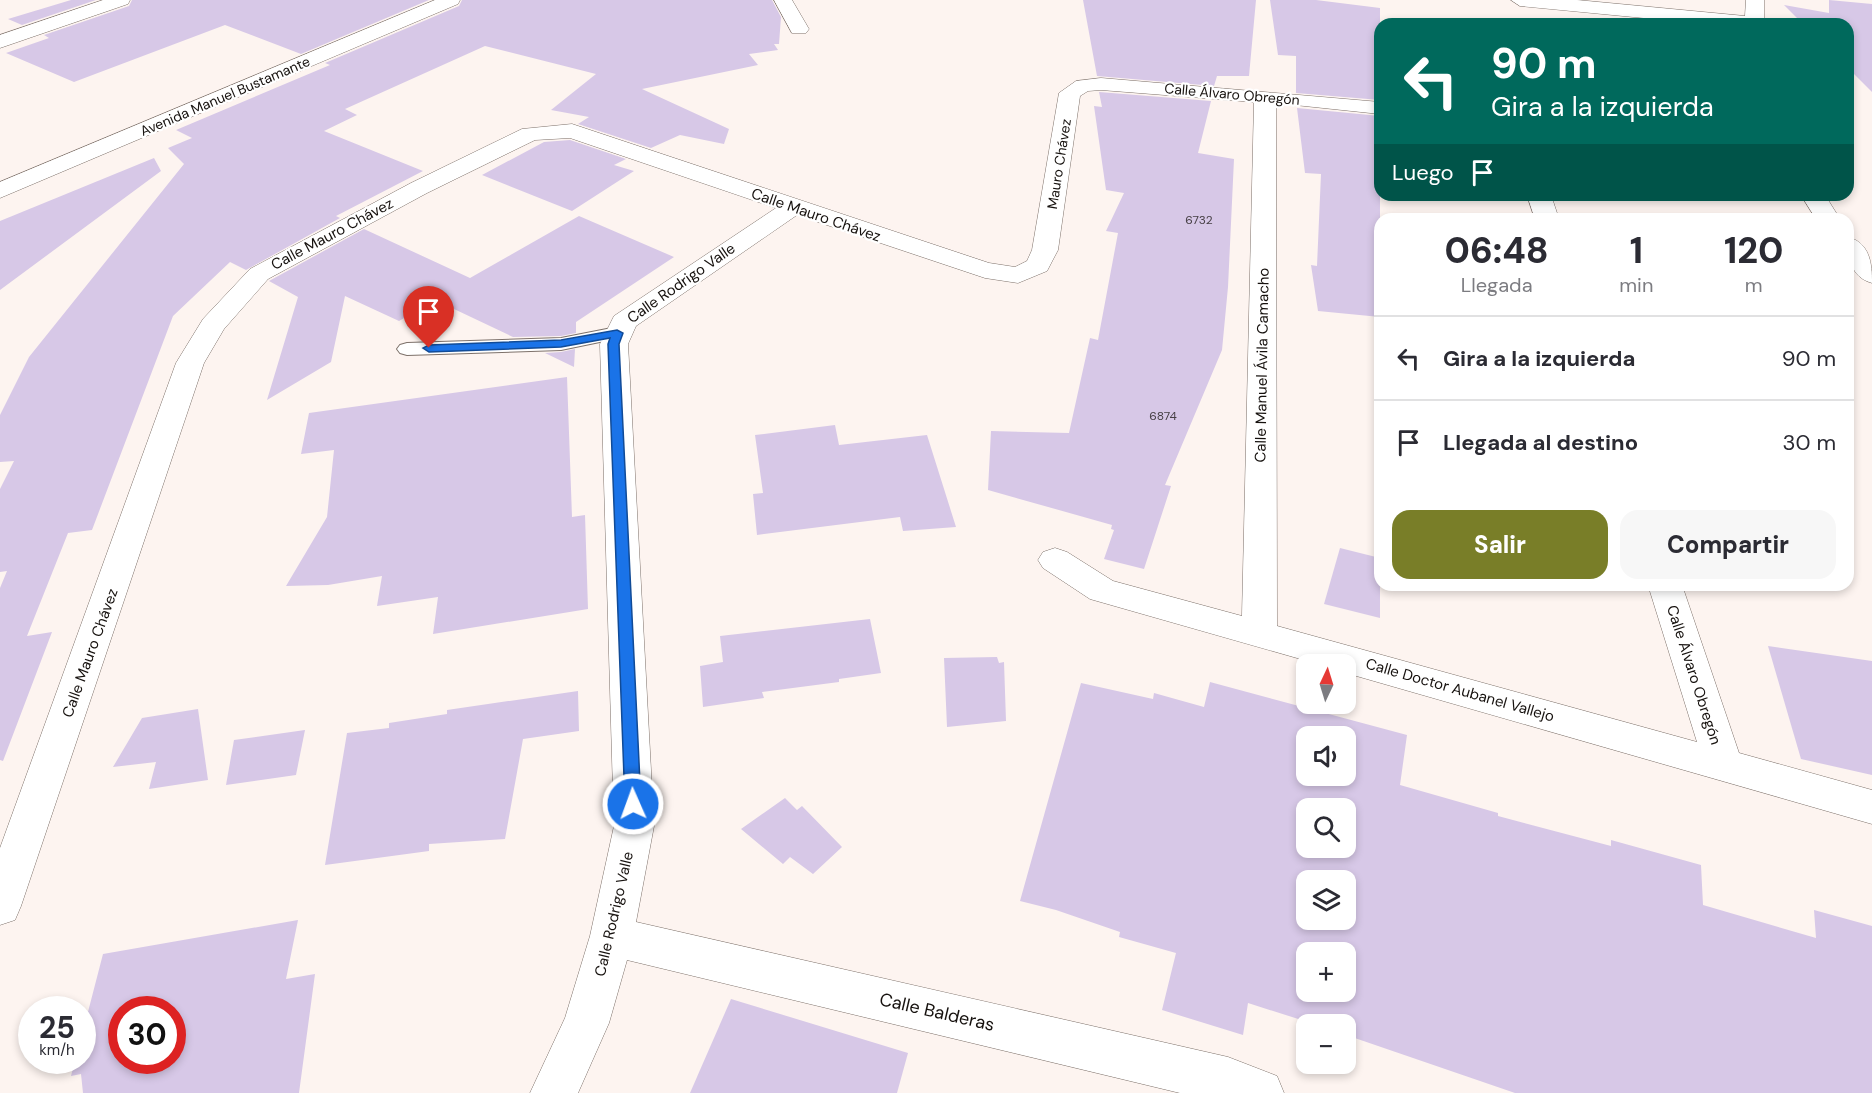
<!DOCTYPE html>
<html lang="es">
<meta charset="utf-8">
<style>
:root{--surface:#fff;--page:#f7f7f7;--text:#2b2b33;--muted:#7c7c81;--line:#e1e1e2;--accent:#797e28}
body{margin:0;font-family:"DM Sans",sans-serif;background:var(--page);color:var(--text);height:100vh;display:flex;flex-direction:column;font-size:22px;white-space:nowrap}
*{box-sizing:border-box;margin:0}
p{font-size:20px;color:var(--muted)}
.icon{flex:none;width:33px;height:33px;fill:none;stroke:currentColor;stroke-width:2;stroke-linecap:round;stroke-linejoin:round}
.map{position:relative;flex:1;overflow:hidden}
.details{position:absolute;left:1374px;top:213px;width:480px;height:378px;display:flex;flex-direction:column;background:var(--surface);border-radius:18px;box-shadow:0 3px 9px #0003}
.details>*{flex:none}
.banner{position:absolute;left:1374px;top:18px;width:480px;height:183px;border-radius:18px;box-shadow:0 3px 9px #0003;background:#00695c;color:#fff;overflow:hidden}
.needle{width:39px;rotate:4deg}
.controls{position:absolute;left:1296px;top:654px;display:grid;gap:12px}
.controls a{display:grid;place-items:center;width:60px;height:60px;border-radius:12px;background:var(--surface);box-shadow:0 3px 9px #0003;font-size:30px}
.speed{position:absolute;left:18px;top:996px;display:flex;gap:12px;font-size:30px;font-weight:700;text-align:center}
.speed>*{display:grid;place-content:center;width:78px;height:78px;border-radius:50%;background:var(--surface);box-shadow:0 3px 9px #0003;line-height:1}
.speed small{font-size:15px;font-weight:400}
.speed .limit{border:9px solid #d22;background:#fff;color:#111}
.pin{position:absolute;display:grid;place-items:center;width:51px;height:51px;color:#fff;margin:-62px -26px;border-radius:50% 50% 50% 0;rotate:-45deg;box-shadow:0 0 6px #0007}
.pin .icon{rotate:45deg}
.me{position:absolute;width:66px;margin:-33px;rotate:358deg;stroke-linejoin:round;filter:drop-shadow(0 0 4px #0008)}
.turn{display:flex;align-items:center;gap:21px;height:126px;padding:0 18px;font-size:27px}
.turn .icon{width:78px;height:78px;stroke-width:2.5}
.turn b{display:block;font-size:42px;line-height:51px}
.then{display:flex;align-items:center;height:57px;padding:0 18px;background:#0003;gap:12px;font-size:22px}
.eta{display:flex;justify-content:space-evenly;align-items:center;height:102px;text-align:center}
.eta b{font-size:36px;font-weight:800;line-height:42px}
.cta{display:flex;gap:12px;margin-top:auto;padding:12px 18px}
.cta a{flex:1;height:69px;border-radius:18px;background:var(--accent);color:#fff;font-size:24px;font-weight:800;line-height:69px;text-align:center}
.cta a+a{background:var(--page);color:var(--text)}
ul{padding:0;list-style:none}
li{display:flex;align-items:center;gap:18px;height:84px;padding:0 18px;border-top:2px solid var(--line)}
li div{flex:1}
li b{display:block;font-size:22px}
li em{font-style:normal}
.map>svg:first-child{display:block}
</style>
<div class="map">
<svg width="1872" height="1093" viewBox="0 0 1872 1093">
<rect width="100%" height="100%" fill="#fdf4f0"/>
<g fill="#d7c8e7" fill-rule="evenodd">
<polygon points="71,0 96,0 22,25 8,19"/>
<polygon points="132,0 429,0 301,54 225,25 74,82 6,53 49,38 44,35 129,6"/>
<polygon points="462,0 772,0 781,17 779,44 774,44 778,50 749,54 758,65 642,89 729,129 724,144 680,135 651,148 578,124 589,117 551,110 596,74 485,46 345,109 357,115 324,131 423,171 336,216 340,218 246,270 230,262 173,316 92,530 68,533 27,636 52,632 3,761 0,760 0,588 7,571 0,572 0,489 14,461 0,462 0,415 29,357 184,164 168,148 192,138 176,130 330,65 325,63 459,6"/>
<polygon points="1083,0 1256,0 1249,76 1217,76 1214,86 1097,76"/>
<polygon points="1270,0 1316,0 1380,8 1380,100 1296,93 1296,56 1278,55"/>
<polygon points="1829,0 1872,4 1872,92 1848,68 1848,24 1803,24 1784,5 1829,13"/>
<polygon points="1099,92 1211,101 1198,153 1234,159 1228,287 1222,350 1165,485 1171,486 1144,569 1104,559 1114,530 1111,529 1112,525 988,490 991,431 1069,433 1090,338 1098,340 1118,233 1106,231 1124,193 1106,190 1094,106 1102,107"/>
<polygon points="1297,108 1380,116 1380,317 1318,311 1311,265 1317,266 1321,174 1305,173"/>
<polygon points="570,140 626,159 614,165 634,171 572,211 482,175 544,142"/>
<polygon points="154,158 161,171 0,290 0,221"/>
<polygon points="579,216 674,257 576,322 576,333 561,336 513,337 435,300 399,321 345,296 331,362 267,400 298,297 269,281 364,229 470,278"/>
<polygon points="575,349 574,367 545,353 561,352"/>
<polygon points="567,377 572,517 585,515 588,609 433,634 438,597 377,606 382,576 328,585 286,586 327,517 334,450 301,454 309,413"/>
<polygon points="835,425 839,445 927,435 956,527 903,531 900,517 757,535 753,494 763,493 755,435"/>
<polygon points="1340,548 1380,558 1380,618 1324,604"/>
<polygon points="870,619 881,673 839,679 839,682 762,692 764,698 703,707 700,666 723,662 720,636"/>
<polygon points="1768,646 1872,661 1872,775 1801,759"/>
<polygon points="997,657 999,663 1004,662 1006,721 947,727 944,658"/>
<path d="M1210 682 1407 735 1400 785 1498 813V816L1611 846V840L1701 865 1703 905 1816 938 1814 910 1872 926V1093H1515L1346 1035V1024H1314L1248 1003 1243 1035 1162 1010 1176 953 1119 937 1120 932 1056 910 1020 901 1081 683 1153 699 1154 693 1204 707ZM1306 736H1346V776H1306ZM1306 808H1346V848H1306ZM1306 880H1346V920H1306ZM1306 952H1346V992H1306Z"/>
<polygon points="578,691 579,731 523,739 505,839 429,844 429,851 325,865 347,733 389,728 389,723 447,714 447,710"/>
<polygon points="198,709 208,780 149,789 156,762 113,767 142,718"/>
<polygon points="305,730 296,775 226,785 234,740"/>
<polygon points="785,798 797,810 802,806 842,847 813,874 790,857 783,864 741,829"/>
<path d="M298 920 286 979 315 974 299 1093H83L81 1074 71 1076 75 1060H82V1035L103 954ZM122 1010H172V1060H122Z"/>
<polygon points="731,999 908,1053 897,1093 690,1093"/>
</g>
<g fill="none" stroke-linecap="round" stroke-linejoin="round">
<defs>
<polygon id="lane" points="617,327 624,329 627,333 624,337 561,350 407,355 400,353 397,349 400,345 407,343 561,338"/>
<g id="street">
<polygon points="103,0 130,0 128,4 0,48 0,35"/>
<polygon points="435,0 460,0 458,4 0,198 0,182"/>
<polygon points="774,0 792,0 809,29 806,33 792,33"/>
<polygon points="1754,17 1761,19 1764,24 1744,24 1747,19"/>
<polygon points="1101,78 1380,102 1380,114 1276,103 1277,626 1697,742 1648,585 1682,585 1739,753 1872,790 1872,824 1346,673 1346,664 1318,664 1090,599 1043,568 1038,560 1043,552 1055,548 1067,552 1113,581 1242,616 1254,102 1101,90 1088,91 1080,96 1058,250 1047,271 1018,283 985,278 797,215 636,326 628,344 654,826 636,922 1228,1057 1277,1076 1284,1093 1180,1093 627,960 609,1023 578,1093 530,1093 565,1018 590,936 614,826 600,344 614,316 776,208 570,138 535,140 427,193 268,279 224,329 204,363 21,906 15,920 0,925 0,848 176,363 203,319 250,269 411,183 522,129 572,124 989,263 1015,267 1027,261 1032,250 1059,93 1076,81"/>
<polygon points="1527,195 1551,195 1559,219 1535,219"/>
<polygon points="1801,195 1825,195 1840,219 1816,219"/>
<path d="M1848 237C1870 243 1872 263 1872 283 1850 277 1848 257 1848 237Z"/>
</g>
<polygon id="secondary" points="1511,0 1577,0 1745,16 1746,0 1764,0 1764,23 1706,24 1520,6"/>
</defs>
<use href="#lane" stroke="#7d716a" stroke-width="2"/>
<use href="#street" stroke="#7d716a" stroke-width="1"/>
<use href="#secondary" stroke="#7d716a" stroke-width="1"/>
<use href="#lane" fill="#fff" fill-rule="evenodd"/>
<use href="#street" fill="#fff" fill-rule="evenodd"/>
<use href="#secondary" fill="#fff" fill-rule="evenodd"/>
</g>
<polygon fill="#1a73e8" stroke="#114b97" stroke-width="1.5" points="617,330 623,333 619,344 641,804 639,809 627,809 625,804 608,344 610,338 561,347 429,352 423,348 429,345 561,340"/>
<g text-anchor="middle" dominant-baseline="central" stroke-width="4.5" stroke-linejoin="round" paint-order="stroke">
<g font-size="12" fill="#463f44">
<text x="1199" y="220">6732</text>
<text x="1163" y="416">6874</text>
</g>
<g font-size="14" fill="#16110e" stroke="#fff">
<text transform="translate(1232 94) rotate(5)">Calle Álvaro Obregón</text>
<text transform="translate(225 96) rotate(-23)">Avenida Manuel Bustamante</text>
<text transform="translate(1059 164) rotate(-81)">Mauro Chávez</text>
</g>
<g font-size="15" fill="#16110e" stroke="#fff">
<text transform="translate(816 215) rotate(19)">Calle Mauro Chávez</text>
<text transform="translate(332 234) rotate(-28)">Calle Mauro Chávez</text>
<text transform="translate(681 283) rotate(-35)">Calle Rodrigo Valle</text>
<text transform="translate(1262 365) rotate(-89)">Calle Manuel Ávila Camacho</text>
<text transform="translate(90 653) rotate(-70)">Calle Mauro Chávez</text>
<text transform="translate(1694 675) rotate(72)">Calle Álvaro Obregón</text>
<text transform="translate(1460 690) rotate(16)">Calle Doctor Aubanel Vallejo</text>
<text transform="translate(614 914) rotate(-77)">Calle Rodrigo Valle</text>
</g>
<g font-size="18" fill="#16110e" stroke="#fff">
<text transform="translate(937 1012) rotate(13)">Calle Balderas</text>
</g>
</g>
</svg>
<div class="controls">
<a><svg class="needle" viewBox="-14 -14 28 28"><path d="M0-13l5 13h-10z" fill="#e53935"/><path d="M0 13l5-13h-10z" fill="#7c7c81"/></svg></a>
<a><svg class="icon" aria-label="sound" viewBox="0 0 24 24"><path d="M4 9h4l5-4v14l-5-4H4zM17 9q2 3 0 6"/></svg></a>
<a><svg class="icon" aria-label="search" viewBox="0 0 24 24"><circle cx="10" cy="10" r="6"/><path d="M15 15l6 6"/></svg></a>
<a><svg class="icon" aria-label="layers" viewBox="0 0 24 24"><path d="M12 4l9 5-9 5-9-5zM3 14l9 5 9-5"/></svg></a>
<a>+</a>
<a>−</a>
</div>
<div class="speed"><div>25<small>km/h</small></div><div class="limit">30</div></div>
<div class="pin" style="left:429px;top:348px;background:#d93025"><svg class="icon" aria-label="arrive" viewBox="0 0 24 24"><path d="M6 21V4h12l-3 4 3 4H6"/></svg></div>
<svg class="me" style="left:633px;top:804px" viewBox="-20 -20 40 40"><circle r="17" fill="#1a73e8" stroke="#fff" stroke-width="3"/><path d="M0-11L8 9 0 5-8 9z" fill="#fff"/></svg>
<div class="banner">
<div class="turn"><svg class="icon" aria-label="left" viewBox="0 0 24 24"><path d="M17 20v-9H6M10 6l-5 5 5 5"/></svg><div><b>90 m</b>Gira a la izquierda</div></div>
<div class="then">Luego<svg class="icon" aria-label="arrive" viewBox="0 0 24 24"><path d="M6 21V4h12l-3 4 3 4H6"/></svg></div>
</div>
<section class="details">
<div class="eta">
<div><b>06:48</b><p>Llegada</p></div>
<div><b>1</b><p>min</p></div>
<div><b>120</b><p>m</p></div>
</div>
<ul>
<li><svg class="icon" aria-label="left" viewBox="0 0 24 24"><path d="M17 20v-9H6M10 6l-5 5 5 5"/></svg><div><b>Gira a la izquierda</b></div><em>90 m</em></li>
<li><svg class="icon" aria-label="arrive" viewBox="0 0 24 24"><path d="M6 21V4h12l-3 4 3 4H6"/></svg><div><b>Llegada al destino</b></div><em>30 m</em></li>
</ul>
<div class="cta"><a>Salir</a><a>Compartir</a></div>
</section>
</div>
